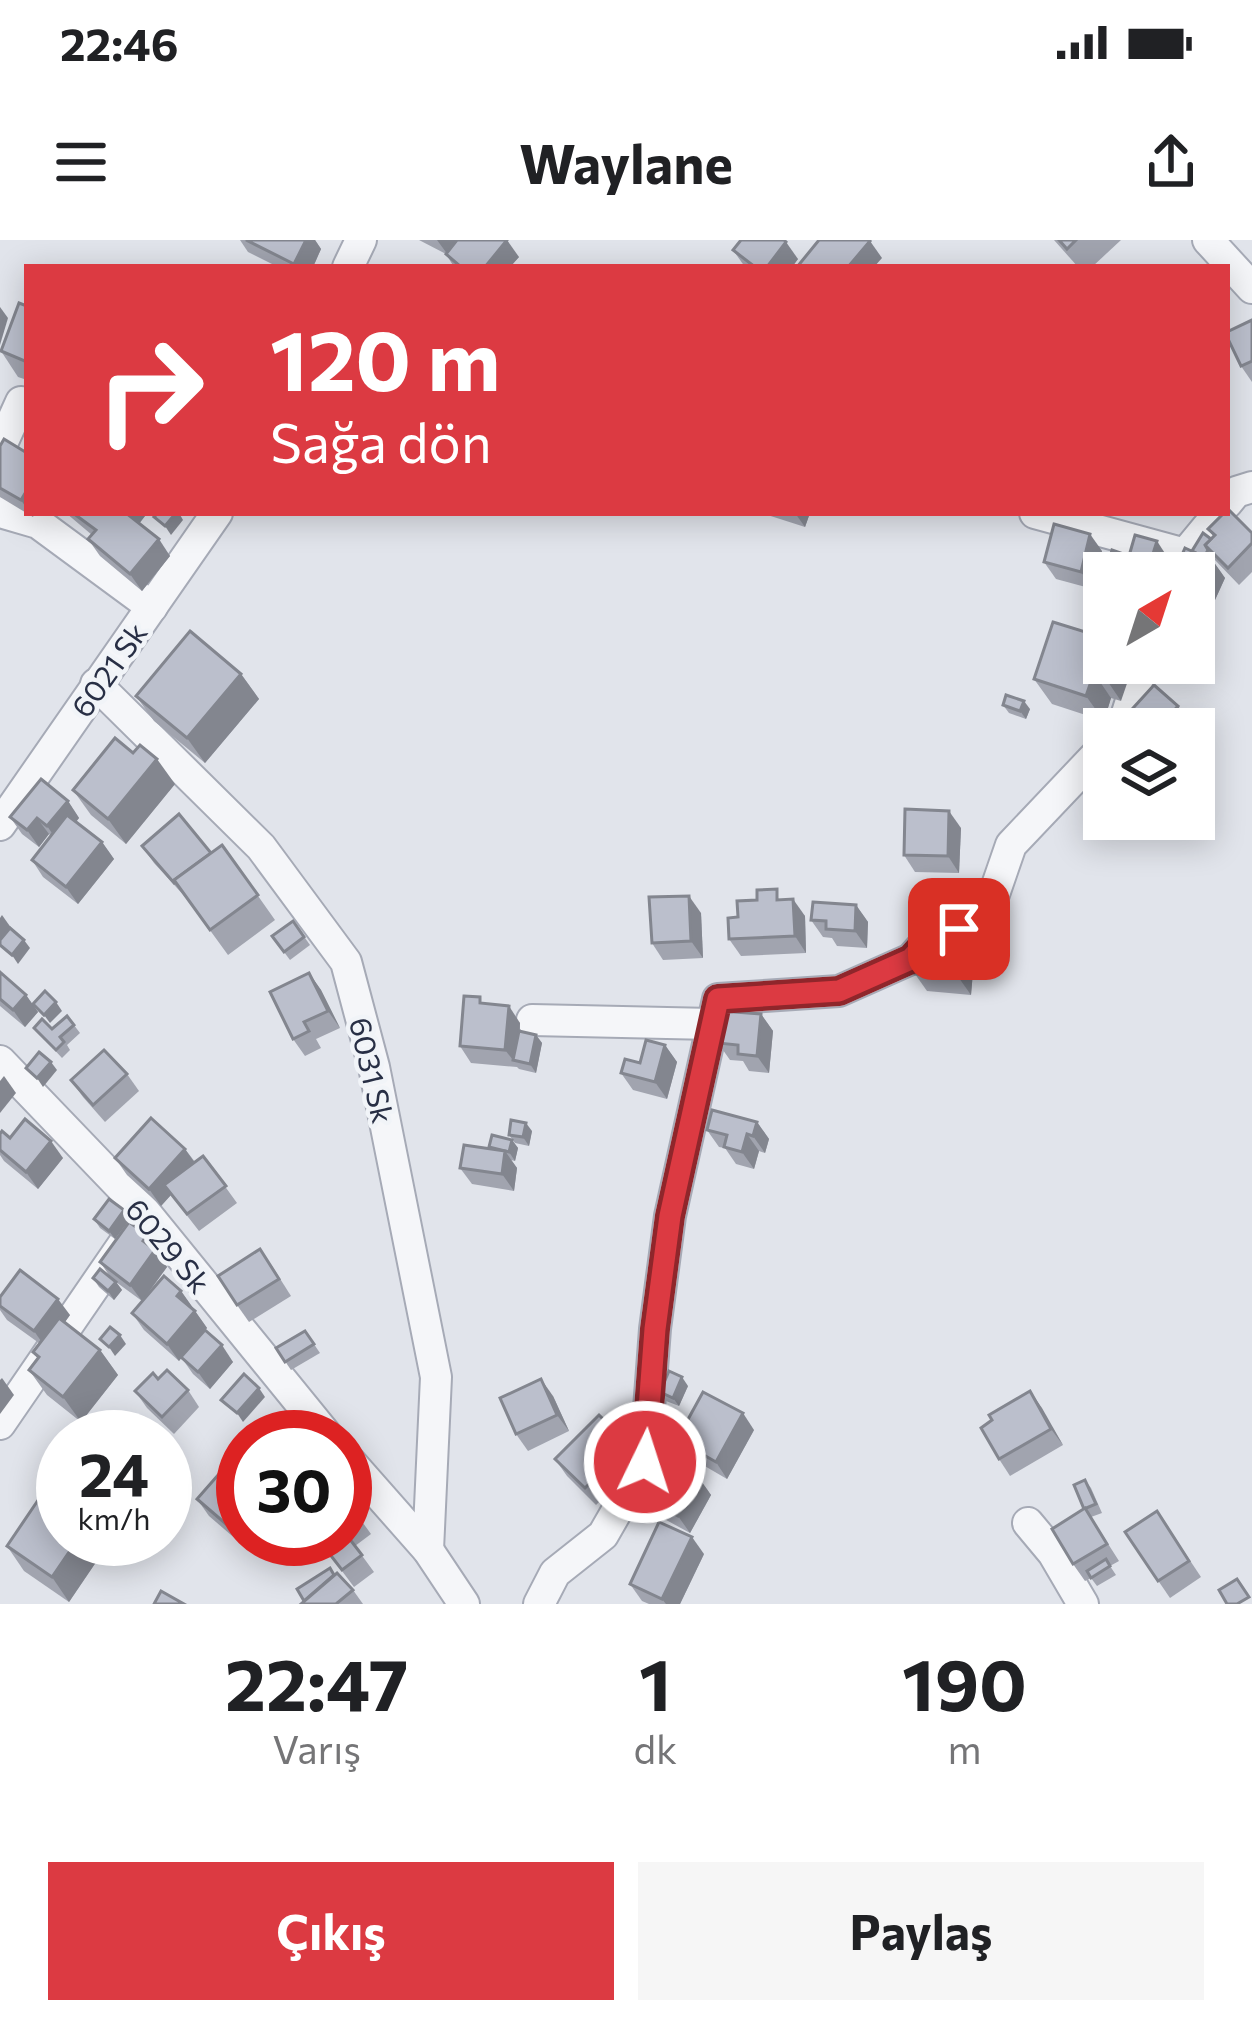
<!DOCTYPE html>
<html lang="tr">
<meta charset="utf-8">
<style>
:root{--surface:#fff;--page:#f6f6f6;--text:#202124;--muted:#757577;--accent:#dc3a42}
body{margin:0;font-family:Commissioner,sans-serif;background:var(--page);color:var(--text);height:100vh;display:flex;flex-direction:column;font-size:45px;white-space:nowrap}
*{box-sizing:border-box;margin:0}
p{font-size:39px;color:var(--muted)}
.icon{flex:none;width:66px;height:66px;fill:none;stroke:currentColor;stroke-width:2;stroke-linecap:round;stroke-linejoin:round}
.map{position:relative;height:1364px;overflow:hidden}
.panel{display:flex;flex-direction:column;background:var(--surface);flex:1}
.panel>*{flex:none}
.top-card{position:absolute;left:24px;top:24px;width:1206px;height:252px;border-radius:0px;box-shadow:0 6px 30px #0003;background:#dc3a42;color:#fff;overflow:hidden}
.needle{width:78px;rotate:39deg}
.fabs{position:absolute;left:1083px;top:312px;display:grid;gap:24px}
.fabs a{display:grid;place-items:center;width:132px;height:132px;border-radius:0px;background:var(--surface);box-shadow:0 6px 30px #0003;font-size:60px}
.speed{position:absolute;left:36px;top:1170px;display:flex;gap:24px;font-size:60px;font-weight:700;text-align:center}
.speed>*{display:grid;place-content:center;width:156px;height:156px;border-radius:50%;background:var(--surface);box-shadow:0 6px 30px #0003;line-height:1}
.speed small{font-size:30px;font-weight:400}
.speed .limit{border:18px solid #d22;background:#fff;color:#111}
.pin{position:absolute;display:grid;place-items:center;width:102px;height:102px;color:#fff;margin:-51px;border-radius:24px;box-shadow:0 6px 18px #0006}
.me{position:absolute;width:132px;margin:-66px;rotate:4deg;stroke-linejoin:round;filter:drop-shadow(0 0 9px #0008)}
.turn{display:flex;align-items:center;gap:42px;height:252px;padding:0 48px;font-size:54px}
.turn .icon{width:156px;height:156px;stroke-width:2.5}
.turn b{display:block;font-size:84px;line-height:102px}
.eta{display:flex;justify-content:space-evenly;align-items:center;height:204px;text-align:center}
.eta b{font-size:72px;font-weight:700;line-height:84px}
.primary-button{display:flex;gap:24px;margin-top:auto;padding:24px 48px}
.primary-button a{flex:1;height:138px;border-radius:0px;background:var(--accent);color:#fff;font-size:48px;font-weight:700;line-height:138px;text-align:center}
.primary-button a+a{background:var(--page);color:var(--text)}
.status{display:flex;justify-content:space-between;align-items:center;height:84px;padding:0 60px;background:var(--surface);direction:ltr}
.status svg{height:33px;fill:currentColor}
header{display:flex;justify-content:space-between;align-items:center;height:156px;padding:0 48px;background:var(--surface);font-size:54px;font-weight:700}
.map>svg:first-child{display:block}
</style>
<div class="status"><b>22:46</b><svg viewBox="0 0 49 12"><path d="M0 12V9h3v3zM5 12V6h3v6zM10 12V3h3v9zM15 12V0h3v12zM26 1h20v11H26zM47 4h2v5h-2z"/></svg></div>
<header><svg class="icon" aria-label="menu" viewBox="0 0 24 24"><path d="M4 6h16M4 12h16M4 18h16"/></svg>Waylane<svg class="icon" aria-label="share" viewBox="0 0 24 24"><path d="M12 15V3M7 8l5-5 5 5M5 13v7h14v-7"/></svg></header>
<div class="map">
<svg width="1252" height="1364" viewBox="0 0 1252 1364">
<rect width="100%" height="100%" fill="#e1e4eb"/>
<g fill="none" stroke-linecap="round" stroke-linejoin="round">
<defs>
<g id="minor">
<polyline points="1208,0 1252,48"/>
<polyline points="348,27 361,0"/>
<polyline points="0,208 21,162"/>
<polyline points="1227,263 1236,252 1252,247"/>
<polyline points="0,272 38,283 152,367"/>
<polyline points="1035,273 1185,314"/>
<polyline points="1178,331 1185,314 1219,273"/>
<polyline points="96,444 261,607 346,722 374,827 436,1137 428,1310"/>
<polyline points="1122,489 1143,423"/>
<polyline points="0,585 217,273"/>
<polyline points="532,780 712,784"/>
<polyline points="0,821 145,972 328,1197"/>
<polyline points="0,1184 129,996"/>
<polyline points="345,1216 428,1310 464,1364"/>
<polyline points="1028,1283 1053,1313 1083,1364"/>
<polyline points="539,1364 555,1333 603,1295 645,1222 655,1089 670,976 718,759 839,751 911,719 935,692 983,686 1011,605 1104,507"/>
</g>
</defs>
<use href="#minor" stroke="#a6aab6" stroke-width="34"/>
<use href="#minor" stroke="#f5f6f9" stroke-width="30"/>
</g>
<g fill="#a1a4af">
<polygon points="240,0 315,0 321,9 313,27 278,27 248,12"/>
<polygon points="419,0 456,0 453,6 519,17 510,27 454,27 446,14"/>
<polygon points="1054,0 1121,0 1092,27 1078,27"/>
<polygon points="733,10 798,19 792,27 745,27"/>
<polygon points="27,66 27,140 18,137 1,111"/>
<polygon points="1252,80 1252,142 1241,126"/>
<polygon points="0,206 27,213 27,273 35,273 33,277 0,257"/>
<polygon points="66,273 143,273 145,276 139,283 170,316 142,351 100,316 88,299 92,295"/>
<polygon points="761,273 810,273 805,287"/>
<polygon points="1208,289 1252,293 1252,332 1239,345 1214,319 1213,321 1225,338 1205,382 1194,377 1193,311 1213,296"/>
<polygon points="1102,311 1093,349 1056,339 1044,322"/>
<polygon points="1098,396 1121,461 1111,458 1104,481 1052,464 1034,439"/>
<polygon points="241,434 259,459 205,523 154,481 136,456"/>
<polygon points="1003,465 1030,469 1026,479 1009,473"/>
<polygon points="175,544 126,604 91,575 73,550"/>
<polygon points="68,561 79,578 76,582 102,602 114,619 78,664 43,637 32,620 51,596 49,594 39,607 22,594 10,577"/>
<polygon points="961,588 959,633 915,632 904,615"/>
<polygon points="222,605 275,680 228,715 188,660 154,623 142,606 212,613"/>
<polygon points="784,660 805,676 806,713 741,716 729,699 738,677"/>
<polygon points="856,665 868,682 867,708 837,706 832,698 823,697 811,680"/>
<polygon points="701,673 703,718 663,720 652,703"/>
<polygon points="293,681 310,705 290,720 272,696"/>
<polygon points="963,691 975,708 971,755 927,751 915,734"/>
<polygon points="0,732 26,755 38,772 25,787 0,766"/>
<polygon points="309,733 321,750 340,788 316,799 321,808 305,816 293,799"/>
<polygon points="485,764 520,783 520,791 536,795 542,803 536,833 519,829 517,827 471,823 460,806"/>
<polygon points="761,774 773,791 769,833 749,831 743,821 730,820 718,803"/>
<polygon points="67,776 80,793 67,805 70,810 62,818 34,788 52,789"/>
<polygon points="665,805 677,822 667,859 633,850 621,833 640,823"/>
<polygon points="127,834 139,851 105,882 83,857 71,840"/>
<polygon points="757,882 769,899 765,913 759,911 754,929 736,924 725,908 719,907 707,890"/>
<polygon points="532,891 529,906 515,903 509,895"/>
<polygon points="0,894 10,898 63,918 38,949 4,921 0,915"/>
<polygon points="512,900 518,908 515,921 511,920 517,928 514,951 472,944 460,928 491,909 489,907"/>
<polygon points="185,909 195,922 203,916 237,963 199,991 171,955 161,966 127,935 115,918"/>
<polygon points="94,979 130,979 115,999 100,988"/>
<polygon points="147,995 167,1027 144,1059 181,1051 207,1088 202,1093 233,1122 210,1149 193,1134 181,1117 179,1121 144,1090 132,1073 142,1061 116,1042 122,1050 114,1060 99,1047 93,1038 111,1038 100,1022"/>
<polygon points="272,1026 291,1056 249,1082 237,1065"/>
<polygon points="0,1057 70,1075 65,1082 100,1110 118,1135 81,1182 47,1155 29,1130 38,1119 33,1112 39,1103 7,1080 0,1070"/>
<polygon points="305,1091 320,1113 291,1130 276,1108"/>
<polygon points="158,1139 188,1150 199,1167 174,1194 147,1168 135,1151"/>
<polygon points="688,1146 679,1166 666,1161 660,1152"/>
<polygon points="1030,1151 1063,1205 1010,1236 999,1219 992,1180"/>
<polygon points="553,1156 569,1191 528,1211 516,1194"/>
<polygon points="686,1183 754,1190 727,1239 679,1211 667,1194"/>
<polygon points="611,1187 623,1204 621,1206 627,1215 624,1217 633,1229 596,1265 567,1236 555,1219"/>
<polygon points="243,1212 243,1295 238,1301 209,1276 197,1259"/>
<polygon points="699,1238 711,1255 690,1293 657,1275 638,1251"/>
<polygon points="1085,1240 1091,1248 1102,1273 1091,1277 1119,1321 1110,1326 1116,1335 1097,1346 1091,1338 1085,1341 1073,1324 1084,1269"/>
<polygon points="347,1261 371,1294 355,1306 374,1332 354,1347 318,1299 345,1299 345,1262"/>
<polygon points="1157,1271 1201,1337 1170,1358 1125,1292"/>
<polygon points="111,1300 69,1362 24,1331 7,1306"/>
<polygon points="704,1314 680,1364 649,1364 642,1361 630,1344"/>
<polygon points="334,1335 353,1350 363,1364 301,1364"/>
</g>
<g fill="#83868f">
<polygon points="306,0 315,0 321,9 313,27 296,27 294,24"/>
<polygon points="437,0 456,0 448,15"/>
<polygon points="507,0 519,17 510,27 485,27"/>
<polygon points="870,1 882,18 874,27 848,27"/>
<polygon points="786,2 798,19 792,27 767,27"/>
<polygon points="0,67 8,78 0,105"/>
<polygon points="27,250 27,269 21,260"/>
<polygon points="125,273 143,273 145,276 136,288"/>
<polygon points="176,273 179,273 183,280 171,295 165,286"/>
<polygon points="795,273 810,273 805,287"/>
<polygon points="1090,294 1102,311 1093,349 1081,332"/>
<polygon points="159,299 170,316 142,351 130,334"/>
<polygon points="1157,301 1168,318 1164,333 1147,333"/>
<polygon points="1213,321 1225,338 1205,382 1194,366 1194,363"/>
<polygon points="1108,423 1134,423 1121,461 1104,436"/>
<polygon points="1094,433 1111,458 1104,481 1086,456"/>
<polygon points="241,434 259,459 205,523 187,498"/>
<polygon points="1024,461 1030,469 1026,479 1020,471"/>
<polygon points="1178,466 1190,483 1184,489 1157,489"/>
<polygon points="157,519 175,544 126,604 108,579"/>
<polygon points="68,561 79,578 59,603 47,586"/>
<polygon points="949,571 961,588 959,633 948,616"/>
<polygon points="37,578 49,594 39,607 27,590"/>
<polygon points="102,602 114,619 78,664 66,647"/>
<polygon points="689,656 701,673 703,718 691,701"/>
<polygon points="793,659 805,676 806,713 795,696"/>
<polygon points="856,665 868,682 867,708 855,691"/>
<polygon points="2,675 14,692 0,705 0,678"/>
<polygon points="963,691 975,708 971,755 959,738"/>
<polygon points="24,700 30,708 18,724 12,715"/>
<polygon points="309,733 321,750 340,788 328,771"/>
<polygon points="26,755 38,772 25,787 13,770"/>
<polygon points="56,762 62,771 50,783 44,775"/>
<polygon points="509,766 520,783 518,821 513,820 505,810"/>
<polygon points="761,774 773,791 769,833 757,816"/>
<polygon points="536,795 542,803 536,833 530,824"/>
<polygon points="665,805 677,822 667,859 655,842"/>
<polygon points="51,822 57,830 43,847 37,838"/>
<polygon points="4,836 16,853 0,873 0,841"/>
<polygon points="757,882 769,899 765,913 753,896"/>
<polygon points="526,883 532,891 529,906 523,897"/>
<polygon points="747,894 759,911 754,929 742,912"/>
<polygon points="512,900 518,908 515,921 509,912"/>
<polygon points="51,901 63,918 38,949 26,932"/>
<polygon points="185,909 197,926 161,966 149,949"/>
<polygon points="505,911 517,928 514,951 502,934"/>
<polygon points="124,970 130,979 115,999 109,991"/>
<polygon points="147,995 167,1027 142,1061 130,1045 143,1001"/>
<polygon points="116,1042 122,1050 114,1060 108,1051"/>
<polygon points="181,1051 193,1068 189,1073 177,1056"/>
<polygon points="58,1059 70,1075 46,1108 34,1091"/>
<polygon points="195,1071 207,1088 179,1121 167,1104"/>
<polygon points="120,1095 126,1104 115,1116 109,1107"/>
<polygon points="222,1105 233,1122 210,1149 198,1132"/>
<polygon points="100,1110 118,1135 81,1182 63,1157"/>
<polygon points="682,1137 688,1146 679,1166 673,1158"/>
<polygon points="2,1138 14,1155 0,1174 0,1140"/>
<polygon points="541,1139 553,1156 569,1191 557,1175"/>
<polygon points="259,1148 265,1157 243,1182 237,1173"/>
<polygon points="1030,1151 1042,1168 1063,1205 1051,1189"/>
<polygon points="743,1173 754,1190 727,1239 716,1222"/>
<polygon points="611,1187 623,1204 621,1206 608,1190"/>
<polygon points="699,1238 711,1255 690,1293 678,1276"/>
<polygon points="243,1264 243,1295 238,1301 226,1284"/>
<polygon points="692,1297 704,1314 680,1364 666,1364 662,1359"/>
<polygon points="78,1299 111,1300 69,1362 52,1337"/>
</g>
<g fill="#bbbfcc" stroke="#83868f" stroke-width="3">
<polygon points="246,0 306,0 294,24"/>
<polygon points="457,0 507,0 485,27 461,27 446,14"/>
<polygon points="741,0 784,0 786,2 767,27 755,27 733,10"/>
<polygon points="819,0 869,0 870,1 848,27 797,27"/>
<polygon points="1059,0 1076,0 1067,9"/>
<polygon points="19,63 27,66 27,122 1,111"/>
<polygon points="1252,80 1252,121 1241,126 1227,97 1227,92"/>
<polygon points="4,199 27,213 27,250 21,260 0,248 0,206"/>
<polygon points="1228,269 1252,293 1252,303 1228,328 1205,305 1215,295 1208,289 1224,273 1227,273"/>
<polygon points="80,273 126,273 159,299 130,334 88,299 96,290 77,276"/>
<polygon points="158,273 176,273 165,286 154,277"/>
<polygon points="1054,284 1090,294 1081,332 1044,322"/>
<polygon points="1203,293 1211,299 1205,305 1208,310 1204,317 1192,311"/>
<polygon points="1135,295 1157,301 1147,333 1126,333 1107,328 1112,310 1129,316"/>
<polygon points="1185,308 1213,321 1194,363 1194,333 1174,333"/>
<polygon points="1053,382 1098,396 1100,390 1104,391 1104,423 1108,423 1104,436 1094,433 1086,456 1034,439"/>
<polygon points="190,391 241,434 187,498 136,456"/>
<polygon points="1154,445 1178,466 1157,489 1136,489 1124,478"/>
<polygon points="1006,455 1024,461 1020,471 1003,465"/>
<polygon points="115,498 133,513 140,505 157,519 108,579 73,550"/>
<polygon points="41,539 68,561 47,586 37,578 27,590 10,577"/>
<polygon points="905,569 949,571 948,616 904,615"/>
<polygon points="179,574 211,613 174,640 175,644 142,606"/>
<polygon points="67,575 102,602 66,647 32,620"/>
<polygon points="222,605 258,655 210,690 174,640"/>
<polygon points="777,649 777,660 793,659 795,696 729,699 728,678 738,677 737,661 757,660 757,650"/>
<polygon points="689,656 691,701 652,703 649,657"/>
<polygon points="813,662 856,665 855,691 826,689 826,681 811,680"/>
<polygon points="293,681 304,697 284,712 272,696"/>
<polygon points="929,687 963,691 959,738 915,734 917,710 927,711"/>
<polygon points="10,688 24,700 12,715 0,705 0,700"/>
<polygon points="0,732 26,755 13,770 0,759"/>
<polygon points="309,733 328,771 304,782 309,791 293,799 270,752"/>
<polygon points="45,751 56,762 44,775 33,764"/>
<polygon points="464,756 480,757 480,763 509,766 505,810 460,806"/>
<polygon points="721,771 761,774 757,816 738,814 738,805 718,803"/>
<polygon points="67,776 74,785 60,797 64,802 56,810 34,788 42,779 52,789"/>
<polygon points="519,791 536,795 530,824 513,820"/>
<polygon points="646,800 665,805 655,842 621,833 625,819 640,823"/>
<polygon points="104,810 127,834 93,865 71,840"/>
<polygon points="39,812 51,822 37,838 26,828"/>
<polygon points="712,870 757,882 753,896 747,894 742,912 724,907 727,895 707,890"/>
<polygon points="151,878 185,909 149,949 115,918"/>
<polygon points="25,879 51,901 26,932 0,910 0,894 2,891 10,898"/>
<polygon points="511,880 526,883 523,897 509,895"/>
<polygon points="492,895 512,900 509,912 489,907"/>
<polygon points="464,905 505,911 502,934 460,928"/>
<polygon points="203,916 226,946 187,974 164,945"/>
<polygon points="109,959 124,970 109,991 94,979"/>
<polygon points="129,982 147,995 143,1001 155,1010 130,1045 100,1022"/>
<polygon points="260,1009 279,1039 237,1065 218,1036"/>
<polygon points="100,1029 116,1042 108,1051 93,1038"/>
<polygon points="20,1030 58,1059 34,1091 0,1066 0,1057"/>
<polygon points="164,1036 181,1051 177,1056 195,1071 167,1104 132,1073"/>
<polygon points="59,1078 100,1110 63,1157 29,1130 39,1117 33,1112"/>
<polygon points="110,1087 120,1095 109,1107 100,1099"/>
<polygon points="205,1090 222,1105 198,1132 181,1117"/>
<polygon points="305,1091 314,1104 285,1122 276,1108"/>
<polygon points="167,1130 188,1150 162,1177 135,1151 153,1133 158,1139"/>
<polygon points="669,1131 682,1137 673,1158 660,1152"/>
<polygon points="244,1134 259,1148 237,1173 221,1160"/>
<polygon points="541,1139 557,1175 516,1194 500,1158"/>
<polygon points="1030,1151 1051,1189 999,1219 981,1188 992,1180 989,1175"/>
<polygon points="703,1152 743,1173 716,1222 667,1194 676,1178 686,1183"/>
<polygon points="599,1175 611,1187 608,1190 615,1198 611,1202 621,1212 585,1248 555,1219"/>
<polygon points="240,1210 243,1212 243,1264 226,1284 197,1259"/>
<polygon points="653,1217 664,1222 647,1254 638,1251"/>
<polygon points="665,1220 699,1238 678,1276 645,1258"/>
<polygon points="1085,1240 1096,1264 1084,1269 1074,1245"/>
<polygon points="49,1244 63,1254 63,1299 78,1299 52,1337 7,1306"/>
<polygon points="347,1261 359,1277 345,1288 345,1262"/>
<polygon points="1085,1268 1107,1304 1073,1324 1052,1289"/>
<polygon points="1157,1271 1189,1321 1158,1341 1125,1292"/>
<polygon points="659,1282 692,1297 662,1359 630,1344"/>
<polygon points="345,1293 362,1315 342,1330 318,1299 345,1299"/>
<polygon points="1106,1319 1110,1326 1091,1338 1087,1331"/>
<polygon points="330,1328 334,1335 304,1361 297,1349"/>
<polygon points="337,1333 353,1350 336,1364 301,1364"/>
<polygon points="1237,1339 1249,1357 1237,1364 1227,1364 1219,1350"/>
<polygon points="161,1351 184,1364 154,1364"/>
</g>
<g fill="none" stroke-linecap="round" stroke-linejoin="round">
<defs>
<polyline id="route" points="645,1222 655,1089 670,976 718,759 839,751 911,719 935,692 959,689"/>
</defs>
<use href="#route" stroke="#8f262b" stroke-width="30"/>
<use href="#route" stroke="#dc3a42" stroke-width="21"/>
</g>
<g text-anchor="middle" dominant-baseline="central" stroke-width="9" stroke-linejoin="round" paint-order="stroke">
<g font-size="30" fill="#282f45" stroke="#f1f4f8">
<text transform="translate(108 429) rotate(-55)">6021 Sk</text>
<text transform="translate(373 830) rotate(77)">6031 Sk</text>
<text transform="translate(169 1005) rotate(50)">6029 Sk</text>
</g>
</g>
</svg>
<div class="fabs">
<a><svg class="needle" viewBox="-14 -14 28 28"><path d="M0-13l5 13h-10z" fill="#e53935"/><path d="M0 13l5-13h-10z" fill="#757577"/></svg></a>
<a><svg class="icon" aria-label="layers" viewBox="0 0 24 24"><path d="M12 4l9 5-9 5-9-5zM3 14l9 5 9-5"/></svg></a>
</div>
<div class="speed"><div>24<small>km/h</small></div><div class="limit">30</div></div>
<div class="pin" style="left:959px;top:689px;background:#d93025"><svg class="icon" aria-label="arrive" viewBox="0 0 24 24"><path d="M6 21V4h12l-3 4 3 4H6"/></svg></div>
<svg class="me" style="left:645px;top:1222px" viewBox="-20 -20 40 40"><circle r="17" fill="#dc3a42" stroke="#fff" stroke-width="3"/><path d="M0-11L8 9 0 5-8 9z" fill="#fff"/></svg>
<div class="top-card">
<div class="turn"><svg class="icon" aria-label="right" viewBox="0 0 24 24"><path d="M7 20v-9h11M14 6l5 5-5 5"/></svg><div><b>120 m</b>Sağa dön</div></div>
</div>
</div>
<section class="panel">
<div class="eta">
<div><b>22:47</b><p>Varış</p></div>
<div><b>1</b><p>dk</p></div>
<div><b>190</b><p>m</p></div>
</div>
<div class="primary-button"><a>Çıkış</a><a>Paylaş</a></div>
</section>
